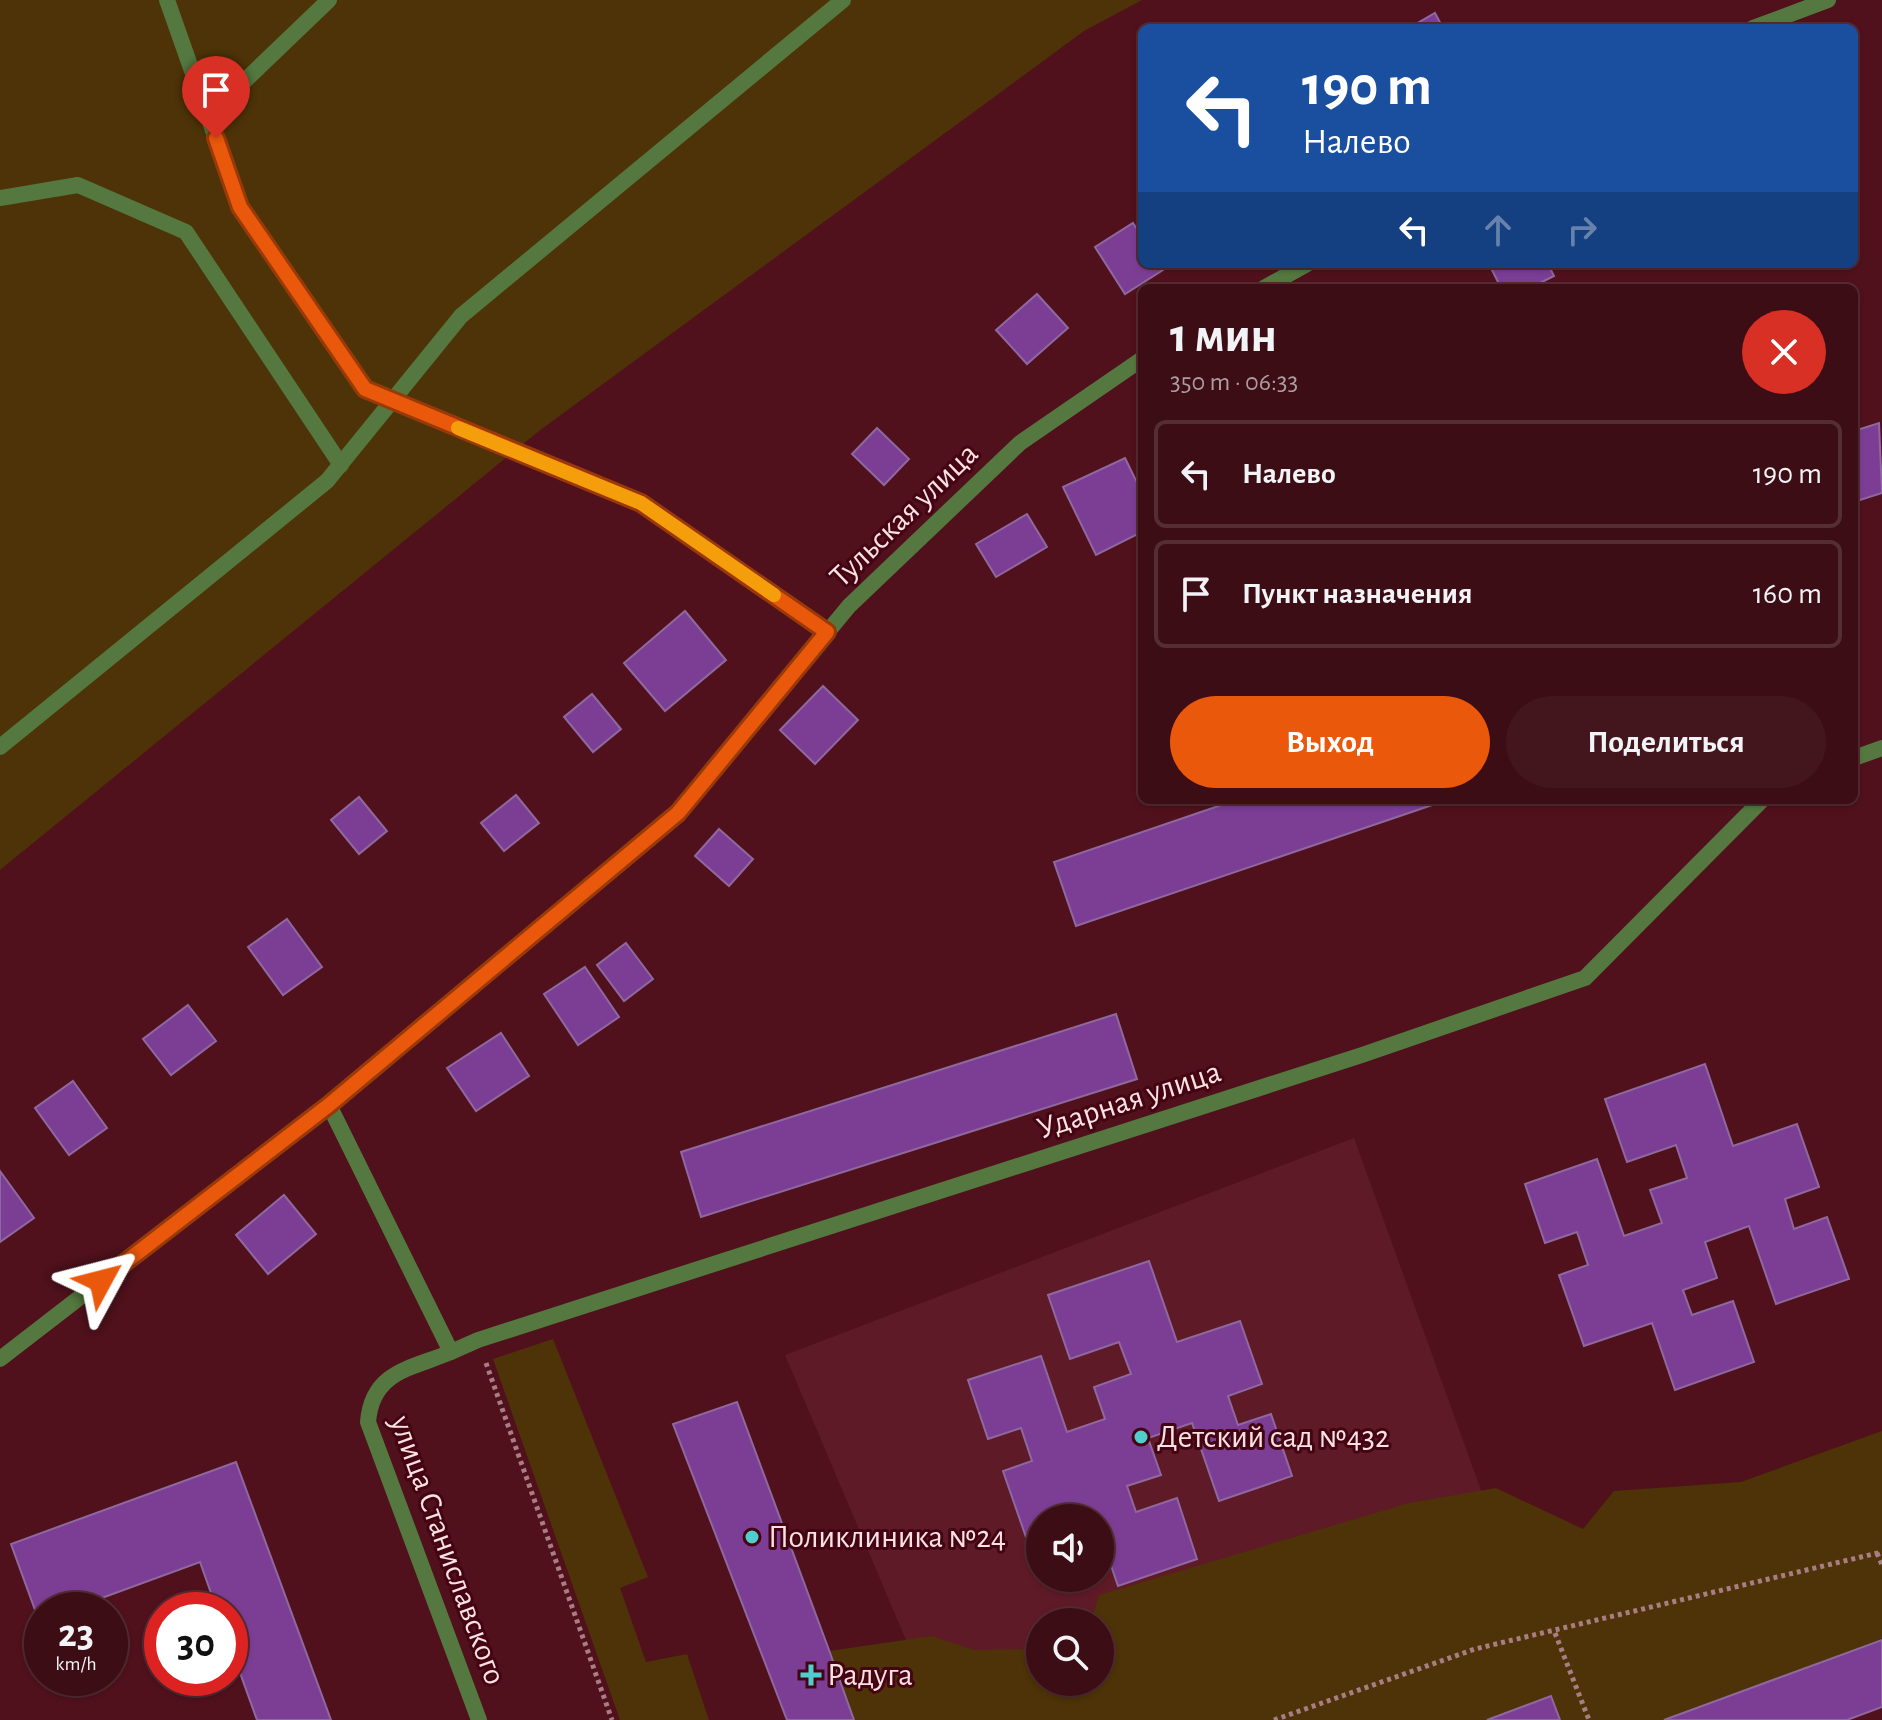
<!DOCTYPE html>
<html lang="ru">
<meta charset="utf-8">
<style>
:root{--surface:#3c0d15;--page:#43161e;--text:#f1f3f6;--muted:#ac9ca0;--line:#552d34;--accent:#ea580c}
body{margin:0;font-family:"Alegreya Sans",sans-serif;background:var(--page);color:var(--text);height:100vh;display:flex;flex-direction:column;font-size:30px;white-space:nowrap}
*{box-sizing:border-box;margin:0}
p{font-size:26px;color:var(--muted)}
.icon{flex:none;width:44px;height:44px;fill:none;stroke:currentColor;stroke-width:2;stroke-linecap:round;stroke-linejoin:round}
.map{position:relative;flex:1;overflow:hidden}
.drawer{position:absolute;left:1138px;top:284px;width:720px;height:520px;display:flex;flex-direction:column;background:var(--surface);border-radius:12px;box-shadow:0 2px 6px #0004,0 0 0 2px var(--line)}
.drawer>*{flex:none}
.guide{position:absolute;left:1138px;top:24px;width:720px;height:244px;border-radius:12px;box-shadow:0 2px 6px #0004,0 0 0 2px var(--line);background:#1a4fa0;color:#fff;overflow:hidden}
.controls{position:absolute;left:1026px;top:1504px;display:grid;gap:16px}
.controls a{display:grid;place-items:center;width:88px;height:88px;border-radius:50%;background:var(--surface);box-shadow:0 2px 6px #0004,0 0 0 2px var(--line);font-size:40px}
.speed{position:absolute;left:24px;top:1592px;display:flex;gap:16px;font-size:40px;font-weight:700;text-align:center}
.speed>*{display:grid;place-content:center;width:104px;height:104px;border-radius:50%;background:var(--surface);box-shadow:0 2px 6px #0004,0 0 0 2px var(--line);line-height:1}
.speed small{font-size:20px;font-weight:400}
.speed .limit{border:12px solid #d22;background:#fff;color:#111}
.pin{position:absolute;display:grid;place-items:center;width:68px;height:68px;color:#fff;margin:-82px -34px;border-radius:50% 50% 50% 0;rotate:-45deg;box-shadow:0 0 8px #0007}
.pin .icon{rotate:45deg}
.me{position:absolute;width:88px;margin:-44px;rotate:52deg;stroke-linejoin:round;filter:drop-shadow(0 0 6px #0008)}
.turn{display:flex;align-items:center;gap:28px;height:168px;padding:0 32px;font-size:36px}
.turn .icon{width:104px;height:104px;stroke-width:2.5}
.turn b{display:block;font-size:56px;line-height:68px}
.lanes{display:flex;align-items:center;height:76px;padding:0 32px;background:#0003;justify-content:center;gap:40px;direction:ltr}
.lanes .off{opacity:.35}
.round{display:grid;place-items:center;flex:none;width:84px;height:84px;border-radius:42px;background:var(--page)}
.overview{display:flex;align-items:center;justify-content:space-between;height:136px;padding:0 32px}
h1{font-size:48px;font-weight:700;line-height:60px}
.primary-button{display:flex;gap:16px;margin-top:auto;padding:16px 32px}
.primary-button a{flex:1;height:92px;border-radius:48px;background:var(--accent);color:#fff;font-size:32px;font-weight:700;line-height:92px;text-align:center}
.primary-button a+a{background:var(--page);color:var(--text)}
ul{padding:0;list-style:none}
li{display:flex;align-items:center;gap:24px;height:108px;margin:0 16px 12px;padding:0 16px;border:4px solid var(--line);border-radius:12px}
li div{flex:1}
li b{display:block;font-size:30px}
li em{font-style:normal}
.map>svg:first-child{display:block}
</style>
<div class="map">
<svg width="1882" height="1720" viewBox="0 0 1882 1720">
<rect width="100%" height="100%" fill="#50111c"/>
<path fill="#5f1a27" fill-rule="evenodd" d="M1354 1138 1504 1554 1056 1720H940L785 1355ZM1040 1518H1100V1578H1040ZM1040 1622H1100V1682H1040Z"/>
<g fill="#4d3307">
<polygon points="0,0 1142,0 1084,31 539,431 0,870"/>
<polygon points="553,1339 648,1577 620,1588 646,1662 687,1654 709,1720 620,1720 493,1359"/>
<polygon points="1882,1431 1882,1640 1664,1720 1560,1720 1550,1696 1487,1720 854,1720 829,1651 932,1636 974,1650 1040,1649 1040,1682 1100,1682 1100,1622 1091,1622 1099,1595 1409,1503 1496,1488 1583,1529 1614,1491 1741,1482"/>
</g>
<g fill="#7c3e95" stroke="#8f689f" stroke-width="2">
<polygon points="1435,13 1443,28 1409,28"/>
<polygon points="1133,223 1142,237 1142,264 1159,264 1163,270 1125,294 1095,247"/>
<polygon points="1489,264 1548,264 1554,276 1530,288 1501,288"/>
<polygon points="1037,294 1068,328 1027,364 996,330"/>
<polygon points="1879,423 1882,493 1854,502 1854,431"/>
<polygon points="877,428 909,459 884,485 852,454"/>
<polygon points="1125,458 1142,493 1142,532 1096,555 1063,487"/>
<polygon points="1027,514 1047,547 996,577 976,544"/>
<polygon points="685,611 726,660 665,711 624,663"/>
<polygon points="823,686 858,720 815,764 780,730"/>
<polygon points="592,694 621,729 593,752 564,717"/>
<polygon points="516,795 539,823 504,851 481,823"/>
<polygon points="359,797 387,831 359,854 331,820"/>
<polygon points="1236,800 1447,800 1076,926 1054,862"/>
<polygon points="719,829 753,859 729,886 695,856"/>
<polygon points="287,919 322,967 283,995 248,947"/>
<polygon points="626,943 653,979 624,1001 597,965"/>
<polygon points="585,967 619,1017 578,1045 544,994"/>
<polygon points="188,1005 216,1041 171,1075 143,1039"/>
<polygon points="1116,1014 1137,1079 701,1217 681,1152"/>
<polygon points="501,1033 529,1076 476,1111 447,1068"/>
<polygon points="1705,1064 1733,1146 1797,1124 1819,1187 1785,1199 1794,1229 1827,1217 1849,1279 1776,1304 1749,1226 1705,1242 1717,1278 1683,1290 1692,1315 1733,1301 1754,1362 1675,1390 1652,1323 1584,1346 1559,1275 1588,1265 1577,1232 1545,1243 1525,1184 1597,1159 1624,1236 1662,1223 1650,1190 1687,1178 1676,1145 1627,1162 1605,1099"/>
<polygon points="73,1081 107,1128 69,1155 35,1108"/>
<polygon points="0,1171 34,1218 0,1242"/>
<polygon points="284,1195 316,1234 268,1274 236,1235"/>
<polygon points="1149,1261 1177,1342 1240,1321 1262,1384 1228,1396 1238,1425 1271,1414 1292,1476 1219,1501 1192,1423 1148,1438 1161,1475 1127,1486 1136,1512 1177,1498 1197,1559 1118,1586 1100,1533 1100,1518 1040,1518 1040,1538 1028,1543 1003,1471 1032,1461 1021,1428 988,1439 968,1380 1041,1356 1067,1432 1105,1419 1094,1387 1131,1374 1119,1342 1070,1359 1048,1295"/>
<polygon points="737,1402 829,1650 854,1720 787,1720 673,1424"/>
<polygon points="236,1462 331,1720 257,1720 230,1645 230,1610 217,1610 200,1562 69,1610 42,1610 39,1621 11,1544"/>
<polygon points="1882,1640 1882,1707 1847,1720 1664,1720"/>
<polygon points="1551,1696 1560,1720 1487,1720"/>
</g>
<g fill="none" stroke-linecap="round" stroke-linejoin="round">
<g stroke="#a87d83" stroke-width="5" stroke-dasharray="4 4" stroke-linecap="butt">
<polyline points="486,1363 612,1720"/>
<polyline points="1877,1553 1882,1565"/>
<polyline points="1555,1633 1589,1720"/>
<polyline points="1274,1720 1475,1649 1882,1552"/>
</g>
<g stroke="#54783f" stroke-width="16">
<polyline points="167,0 240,207 365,389 641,503 827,632"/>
<polyline points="208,116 329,0"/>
<polyline points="0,198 78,185 186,232 341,465"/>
<polyline points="0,747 327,481 461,316 843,0"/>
</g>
<g stroke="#54783f" stroke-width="16">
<polyline points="1753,28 1828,0"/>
<polyline points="1264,288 1307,264"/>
<polyline points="1854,758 1882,748"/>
<polyline points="329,1105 451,1352 478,1340 1362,1055 1585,978 1762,800"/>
<polyline points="0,1359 329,1105 678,813 849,606 1020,443 1142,359"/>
</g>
<path stroke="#54783f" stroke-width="16" d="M451 1352C411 1369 372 1371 368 1422L479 1720"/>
</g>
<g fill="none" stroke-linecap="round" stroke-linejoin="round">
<defs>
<polyline id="route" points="101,1281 329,1105 678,813 827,632 641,503 365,389 240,207 216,138"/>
</defs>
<use href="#route" stroke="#983908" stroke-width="20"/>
<use href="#route" stroke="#ea580c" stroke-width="14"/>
<polyline stroke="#f59e0b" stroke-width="14" points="458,428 641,503 774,595"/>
</g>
<g fill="#52cdcd" stroke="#440413" stroke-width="3">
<circle cx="1141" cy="1437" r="8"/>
<circle cx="752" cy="1537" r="8"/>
<path d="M807 1663h8v8h8v8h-8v8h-8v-8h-8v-8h8z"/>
</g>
<g text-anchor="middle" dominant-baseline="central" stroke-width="6" stroke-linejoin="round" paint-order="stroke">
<g font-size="32" fill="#fae1e2" stroke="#440413">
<text transform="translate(904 515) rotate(-44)">Тульская улица</text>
<text transform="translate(1129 1100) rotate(-18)">Ударная улица</text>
<text transform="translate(448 1550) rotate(70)">улица Станиславского</text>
</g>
<g font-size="32" fill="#fae1e2" stroke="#440413" text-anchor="start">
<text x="1157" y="1437">Детский сад №432</text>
<text x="768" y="1537">Поликлиника №24</text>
<text x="827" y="1675">Радуга</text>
</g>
</g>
</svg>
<div class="controls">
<a><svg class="icon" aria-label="sound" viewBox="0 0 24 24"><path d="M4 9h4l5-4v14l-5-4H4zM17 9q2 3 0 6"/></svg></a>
<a><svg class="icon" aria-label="search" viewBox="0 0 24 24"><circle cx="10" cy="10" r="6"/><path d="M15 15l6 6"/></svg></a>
</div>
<div class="speed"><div>23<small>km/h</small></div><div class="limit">30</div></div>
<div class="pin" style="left:216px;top:138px;background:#d93025"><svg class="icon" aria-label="arrive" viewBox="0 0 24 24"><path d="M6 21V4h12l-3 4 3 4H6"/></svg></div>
<svg class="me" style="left:101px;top:1281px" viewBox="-20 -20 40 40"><path d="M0-17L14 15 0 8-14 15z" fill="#ea580c" stroke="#fff" stroke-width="4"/></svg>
<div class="guide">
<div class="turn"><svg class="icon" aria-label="left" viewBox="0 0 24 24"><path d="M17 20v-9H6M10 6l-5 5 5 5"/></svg><div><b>190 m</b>Налево</div></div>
<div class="lanes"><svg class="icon" aria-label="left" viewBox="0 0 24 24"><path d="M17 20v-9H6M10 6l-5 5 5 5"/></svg><svg class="icon off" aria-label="ahead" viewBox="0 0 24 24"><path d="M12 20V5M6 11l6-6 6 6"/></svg><svg class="icon off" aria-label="right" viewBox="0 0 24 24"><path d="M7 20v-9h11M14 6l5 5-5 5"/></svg></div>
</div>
<section class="drawer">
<div class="overview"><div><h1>1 мин</h1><p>350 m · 06:33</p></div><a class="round" style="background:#d93025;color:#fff"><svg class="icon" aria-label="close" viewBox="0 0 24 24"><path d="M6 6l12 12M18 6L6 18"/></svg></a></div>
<ul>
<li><svg class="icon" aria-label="left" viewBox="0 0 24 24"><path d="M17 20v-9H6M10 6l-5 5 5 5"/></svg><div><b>Налево</b></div><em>190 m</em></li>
<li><svg class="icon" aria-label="arrive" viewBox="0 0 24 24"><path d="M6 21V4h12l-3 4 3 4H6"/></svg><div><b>Пункт назначения</b></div><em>160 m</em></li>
</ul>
<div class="primary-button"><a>Выход</a><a>Поделиться</a></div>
</section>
</div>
